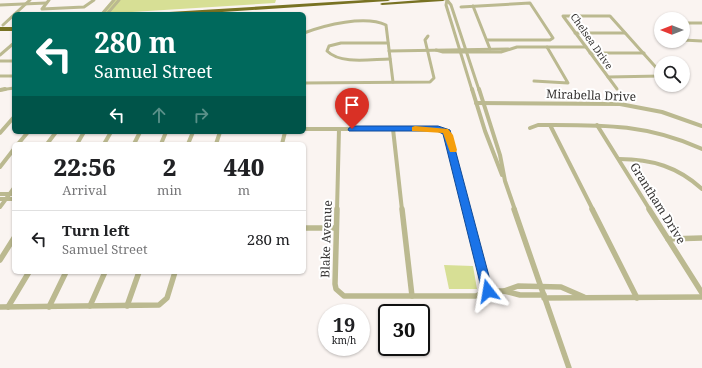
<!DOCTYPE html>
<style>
:root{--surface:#fff;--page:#f2f2f2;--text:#202124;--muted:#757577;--line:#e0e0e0}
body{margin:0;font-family:"Noto Serif",serif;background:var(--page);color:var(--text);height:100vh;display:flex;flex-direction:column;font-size:15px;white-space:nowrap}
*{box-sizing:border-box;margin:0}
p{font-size:13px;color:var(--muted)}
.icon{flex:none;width:22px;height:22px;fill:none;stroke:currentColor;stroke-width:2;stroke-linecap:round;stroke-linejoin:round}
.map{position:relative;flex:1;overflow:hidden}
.panel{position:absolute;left:12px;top:142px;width:294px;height:132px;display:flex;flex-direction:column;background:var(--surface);border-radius:6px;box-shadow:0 1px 3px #0004}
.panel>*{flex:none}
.hud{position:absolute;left:12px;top:12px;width:294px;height:122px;border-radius:6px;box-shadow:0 1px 3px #0004;background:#00695c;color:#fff;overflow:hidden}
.needle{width:26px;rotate:270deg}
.controls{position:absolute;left:654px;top:12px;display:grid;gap:8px}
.controls a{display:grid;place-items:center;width:36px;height:36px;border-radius:50%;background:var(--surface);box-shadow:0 1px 3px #0004;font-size:20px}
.speed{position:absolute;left:318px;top:304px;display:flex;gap:8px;font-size:20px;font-weight:700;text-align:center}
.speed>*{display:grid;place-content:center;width:52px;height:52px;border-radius:50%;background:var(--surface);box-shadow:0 1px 3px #0004;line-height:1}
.speed small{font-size:10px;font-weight:400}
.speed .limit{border:2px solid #111;border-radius:6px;background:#fff;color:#111}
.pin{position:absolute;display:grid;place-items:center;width:34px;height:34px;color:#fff;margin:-41px -17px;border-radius:50% 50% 50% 0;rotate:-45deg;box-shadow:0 0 4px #0007}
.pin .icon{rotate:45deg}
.me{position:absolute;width:44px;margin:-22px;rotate:346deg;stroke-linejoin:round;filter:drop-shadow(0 0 3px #0008)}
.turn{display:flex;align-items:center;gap:14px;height:84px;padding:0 16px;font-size:18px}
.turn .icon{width:52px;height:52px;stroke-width:2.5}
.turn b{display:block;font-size:28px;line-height:34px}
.lanes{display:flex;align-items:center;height:38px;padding:0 16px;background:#0003;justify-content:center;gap:20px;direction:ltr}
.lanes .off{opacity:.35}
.eta{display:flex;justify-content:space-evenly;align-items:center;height:68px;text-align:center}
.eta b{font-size:24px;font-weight:800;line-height:28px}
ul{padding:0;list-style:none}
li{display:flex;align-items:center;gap:12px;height:56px;padding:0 16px;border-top:1px solid var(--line)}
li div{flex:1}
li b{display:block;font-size:15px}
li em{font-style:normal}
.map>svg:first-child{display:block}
</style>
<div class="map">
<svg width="702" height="368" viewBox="0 0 702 368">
<rect width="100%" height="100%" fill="#faf4f1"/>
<g fill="#d7df95">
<polygon points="112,0 276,0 275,3 100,14"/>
<polygon points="444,265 473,266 477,289 449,289"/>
</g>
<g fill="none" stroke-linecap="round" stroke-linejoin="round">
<g stroke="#bbb990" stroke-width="3">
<polyline points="49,0 42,9 84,7 94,0"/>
<polyline points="447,0 451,5 479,90"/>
<polyline points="447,0 446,5 472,90"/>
<polyline points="0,5 46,3"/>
<polyline points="473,6 490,49"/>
<polyline points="461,7 530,3 553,38 550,40 487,40"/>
<polyline points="102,14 114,0"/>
<polyline points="107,14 119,0"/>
<polyline points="683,23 702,23"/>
<polyline points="3,25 30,0"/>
<path d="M304 33C325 25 365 15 386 25L393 82"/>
<polyline points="575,33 625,33"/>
<polyline points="683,40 702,41"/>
<path d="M388 43H341L329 46 327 51C341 65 372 59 390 59"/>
<polyline points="436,50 443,52 501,52 517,47 586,47"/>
<polyline points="389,51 508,49"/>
<polyline points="590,53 644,53"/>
<polyline points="0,55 14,43"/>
<polyline points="0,61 14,61"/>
<polyline points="0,76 14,76"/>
<polyline points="608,77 661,76"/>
<polyline points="534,81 568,83 547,47"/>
<polyline points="304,83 430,82 434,78 425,40 428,36"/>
<polyline points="617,89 563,16 610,16 661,73"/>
<polyline points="0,90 14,88"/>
</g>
<g stroke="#bbb990" stroke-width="4">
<polyline points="472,89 485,131 502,175"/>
<polyline points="479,89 500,155 505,181 515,210"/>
<polyline points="0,90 5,89"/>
<polyline points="476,103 620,104 662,112 702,126"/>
<polyline points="550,125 593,210"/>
<polyline points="597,125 650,210"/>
<path d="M530 128 538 125C599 125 645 123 702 149"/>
<polyline points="304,129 437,129 447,132 467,210"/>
<polyline points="393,129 402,210"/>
<polyline points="0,133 14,117"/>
<polyline points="18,144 28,132"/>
<polyline points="47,144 56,132"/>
<polyline points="77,144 84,132"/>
<polyline points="104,144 111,132"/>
<polyline points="134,144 140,132"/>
<polyline points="161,144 166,132"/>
<polyline points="188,144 193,132"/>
<polyline points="216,144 220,132"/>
<polyline points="282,144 285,132"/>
<path d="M619 159C652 159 678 167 702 189"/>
<polyline points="0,167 14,149"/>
<polyline points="0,194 14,194"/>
<polyline points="0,199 14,199"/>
<polyline points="0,207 14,188"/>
<polyline points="337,210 339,129"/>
</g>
<g stroke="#bbb990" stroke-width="5.5">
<polyline points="337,209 335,284 336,289 344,296 476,296 488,291"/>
<polyline points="402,209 412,296"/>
<polyline points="467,209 488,291"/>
<polyline points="514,209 569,368"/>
<polyline points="592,209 637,298"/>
<polyline points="649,209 702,293"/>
<polyline points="304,228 336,228"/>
<polyline points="668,239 702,238"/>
<polyline points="0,260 14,238"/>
<polyline points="488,291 504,291 520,295 544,295"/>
<polyline points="504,291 518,286 561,287 584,297"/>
<polyline points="544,298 702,297"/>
<polyline points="90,306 105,272"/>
<polyline points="127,306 139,272"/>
<polyline points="0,307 159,305 167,298 175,272"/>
<polyline points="8,307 29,272"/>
<polyline points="49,307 66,272"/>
</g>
<g fill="#787223" fill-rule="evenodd">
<polygon points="365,0 390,0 388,1 192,14 166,14 169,12"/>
<polygon points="421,0 445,0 443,1 382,5 380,4 382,3"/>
<rect x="0" y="27" width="14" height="4"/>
</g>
</g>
<polygon fill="#1a73e8" stroke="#114b97" points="352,126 438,126 450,130 493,291 491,295 488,296 484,295 482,291 443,134 437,131 349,131 348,129"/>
<polygon fill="#f59e0b" points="415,126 448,129 453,135 457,150 456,152 450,152 443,133 412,131 412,127"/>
<g text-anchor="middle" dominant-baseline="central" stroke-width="4" stroke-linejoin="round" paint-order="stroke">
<g font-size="10" fill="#373534" stroke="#fff">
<text transform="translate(592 41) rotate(55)">Chelsea Drive</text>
</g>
<g font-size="12" fill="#373534" stroke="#fff">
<text transform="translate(591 95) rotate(2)">Mirabella Drive</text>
<text transform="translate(658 203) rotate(58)">Grantham Drive</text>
<text transform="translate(326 239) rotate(-88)">Blake Avenue</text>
</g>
</g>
</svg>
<div class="controls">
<a><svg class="needle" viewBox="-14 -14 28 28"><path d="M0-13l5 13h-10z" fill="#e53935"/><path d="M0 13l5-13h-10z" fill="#757577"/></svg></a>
<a><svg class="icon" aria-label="search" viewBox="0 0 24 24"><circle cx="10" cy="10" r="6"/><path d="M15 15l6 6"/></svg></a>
</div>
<div class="speed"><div>19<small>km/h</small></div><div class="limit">30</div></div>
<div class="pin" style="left:352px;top:129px;background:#d93025"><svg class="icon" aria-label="arrive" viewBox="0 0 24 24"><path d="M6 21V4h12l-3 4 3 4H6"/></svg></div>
<svg class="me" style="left:488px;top:291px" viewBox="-20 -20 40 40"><path d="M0-17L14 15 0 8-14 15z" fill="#1a73e8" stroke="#fff" stroke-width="4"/></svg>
<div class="hud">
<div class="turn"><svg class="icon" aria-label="left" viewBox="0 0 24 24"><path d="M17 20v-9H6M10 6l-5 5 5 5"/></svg><div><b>280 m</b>Samuel Street</div></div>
<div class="lanes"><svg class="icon" aria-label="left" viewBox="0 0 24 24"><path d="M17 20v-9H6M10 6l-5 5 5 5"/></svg><svg class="icon off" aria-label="ahead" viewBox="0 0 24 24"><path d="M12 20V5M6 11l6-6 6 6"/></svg><svg class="icon off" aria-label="right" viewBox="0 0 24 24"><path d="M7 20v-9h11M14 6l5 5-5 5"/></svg></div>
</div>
<section class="panel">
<div class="eta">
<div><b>22:56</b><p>Arrival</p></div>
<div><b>2</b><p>min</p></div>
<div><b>440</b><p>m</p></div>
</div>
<ul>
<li><svg class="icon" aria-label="left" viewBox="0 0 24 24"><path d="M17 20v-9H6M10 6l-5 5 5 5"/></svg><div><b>Turn left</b><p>Samuel Street</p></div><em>280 m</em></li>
</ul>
</section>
</div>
